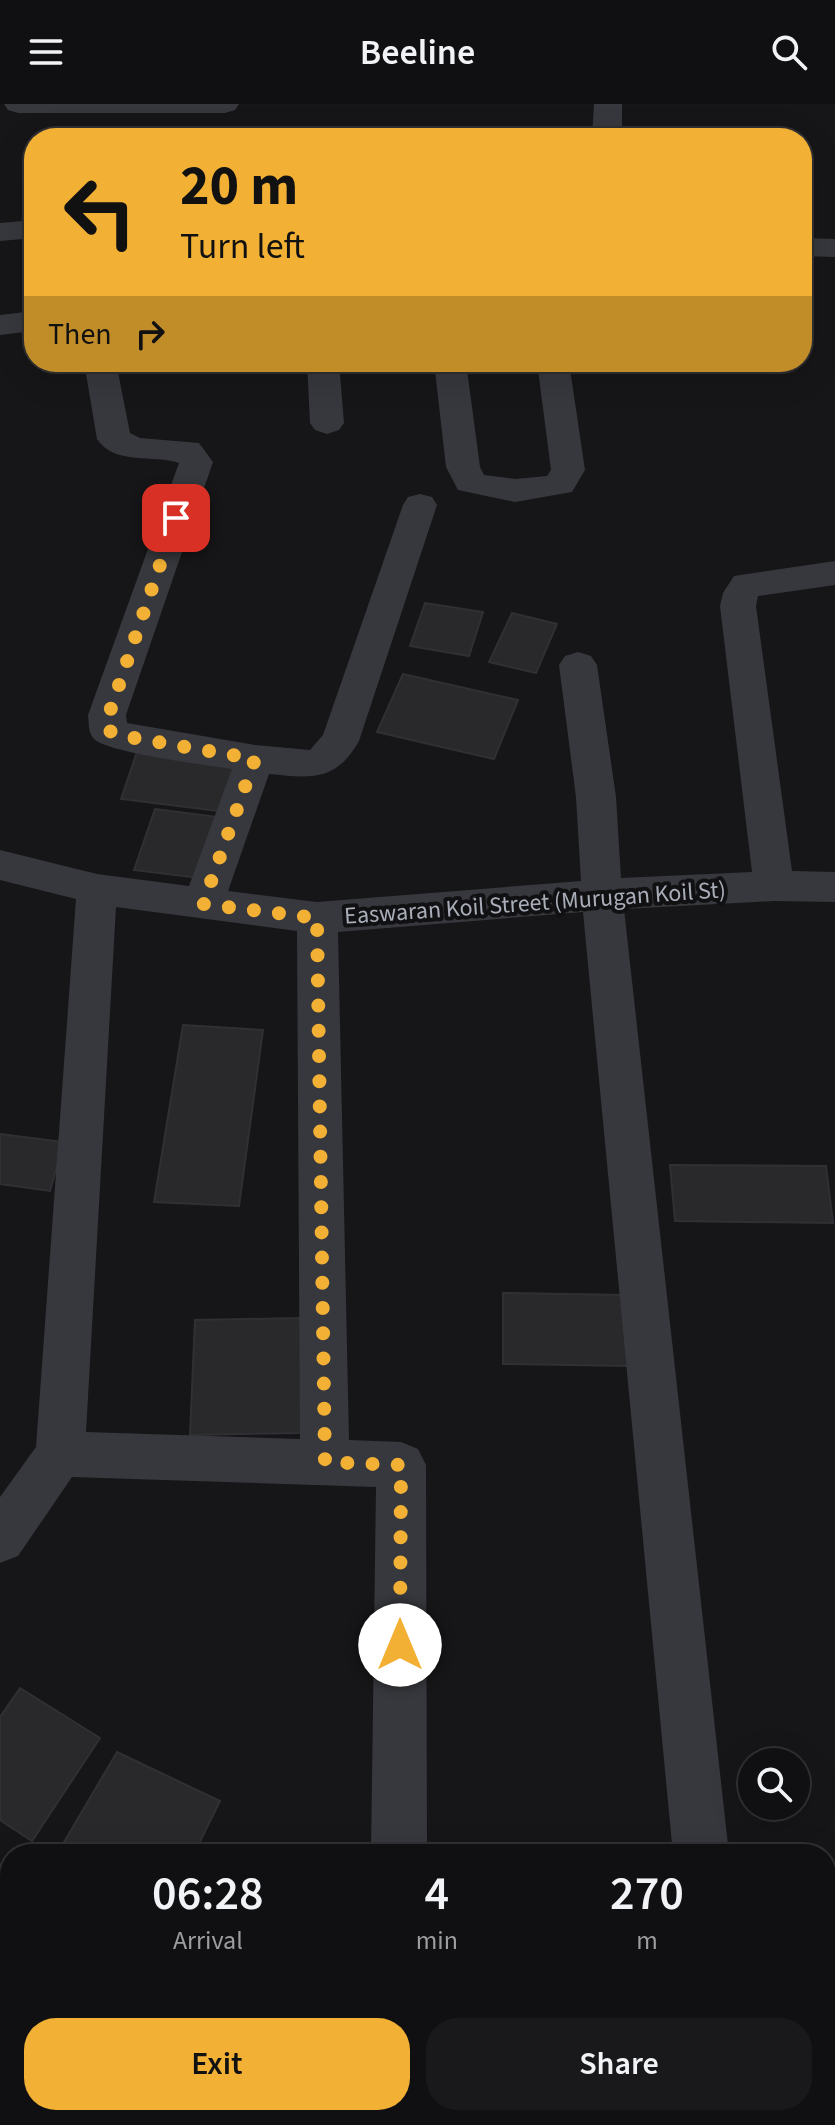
<!DOCTYPE html>
<style>
:root{--surface:#101012;--page:#19191b;--text:#f1f3f6;--muted:#9c9d9f;--line:#303032;--accent:#f2b134}
body{margin:0;font-family:"Source Sans 3",sans-serif;background:var(--page);color:var(--text);height:100vh;display:flex;flex-direction:column;font-size:30px;white-space:nowrap}
*{box-sizing:border-box;margin:0}
p{font-size:26px;color:var(--muted)}
.icon{flex:none;width:44px;height:44px;fill:none;stroke:currentColor;stroke-width:2;stroke-linecap:round;stroke-linejoin:round}
.map{position:relative;flex:1;overflow:hidden}
.drawer{position:absolute;left:0px;top:1740px;width:836px;height:282px;display:flex;flex-direction:column;background:var(--surface);border-radius:32px 32px 0 0;box-shadow:0 8px 32px #0002,0 0 0 2px var(--line)}
.drawer>*{flex:none}
.guide{position:absolute;left:24px;top:24px;width:788px;height:244px;border-radius:32px;box-shadow:0 8px 32px #0002,0 0 0 2px var(--line);background:#f2b134;color:#111;overflow:hidden}
.buttons{position:absolute;left:738px;top:1644px;display:grid;gap:16px}
.buttons a{display:grid;place-items:center;width:72px;height:72px;border-radius:50%;background:var(--surface);box-shadow:0 8px 32px #0002,0 0 0 2px var(--line);font-size:40px}
.pin{position:absolute;display:grid;place-items:center;width:68px;height:68px;color:#fff;margin:-34px;border-radius:16px;box-shadow:0 4px 12px #0006}
.me{position:absolute;width:88px;margin:-44px;rotate:0deg;stroke-linejoin:round;filter:drop-shadow(0 0 6px #0008)}
.turn{display:flex;align-items:center;gap:28px;height:168px;padding:0 24px;font-size:36px}
.turn .icon{width:104px;height:104px;stroke-width:2.5}
.turn b{display:block;font-size:56px;line-height:68px}
.then{display:flex;align-items:center;height:76px;padding:0 24px;background:#0003;gap:16px;font-size:30px}
.eta{display:flex;justify-content:space-evenly;align-items:center;height:136px;text-align:center}
.eta b{font-size:48px;font-weight:600;line-height:56px}
.primary-button{display:flex;gap:16px;margin-top:auto;padding:16px 24px}
.primary-button a{flex:1;height:92px;border-radius:32px;background:var(--accent);color:#111;font-size:32px;font-weight:600;line-height:92px;text-align:center}
.primary-button a+a{background:var(--page);color:var(--text)}
header{display:flex;justify-content:space-between;align-items:center;height:104px;padding:0 24px;background:var(--surface);font-size:36px;font-weight:600}
.map>svg:first-child{display:block}
</style>
<header><svg class="icon" aria-label="menu" viewBox="0 0 24 24"><path d="M4 6h16M4 12h16M4 18h16"/></svg>Beeline<svg class="icon" aria-label="search" viewBox="0 0 24 24"><circle cx="10" cy="10" r="6"/><path d="M15 15l6 6"/></svg></header>
<div class="map">
<svg width="835" height="2021" viewBox="0 0 835 2021">
<rect width="100%" height="100%" fill="#161618"/>
<g fill="#29292c" stroke="#303034" stroke-width="2">
<polygon points="425,499 483,508 469,552 410,542"/>
<polygon points="512,509 557,520 536,569 489,558"/>
<polygon points="403,570 518,596 494,655 377,628"/>
<polygon points="139,642 243,655 226,708 121,695"/>
<polygon points="155,705 225,714 207,775 134,766"/>
<polygon points="183,921 263,926 239,1102 154,1098"/>
<polygon points="0,1030 64,1038 50,1087 0,1080"/>
<polygon points="670,1061 826,1062 833,1119 675,1117"/>
<polygon points="503,1189 625,1191 629,1262 503,1260"/>
<polygon points="302,1214 301,1329 190,1331 195,1216"/>
<polygon points="20,1584 100,1634 32,1737 0,1716 0,1613"/>
<polygon points="117,1648 220,1697 194,1750 57,1750"/>
</g>
<g fill="none" stroke-linecap="round" stroke-linejoin="round">
<g fill="#37383d" fill-rule="evenodd">
<polygon points="4,0 239,0 235,6 225,9 18,9 8,6"/>
<polygon points="594,0 622,0 622,34 592,34"/>
<polygon points="34,116 34,134 0,137 0,119"/>
<polygon points="802,134 835,135 835,153 802,152"/>
<polygon points="34,207 34,227 0,231 0,211"/>
<path d="M84 258H116L130 329 140 334 199 339 213 358 126 611 127 619 255 641 310 646 323 631 403 401 408 393 420 390 432 393 437 401 359 637C336 678 311 674 269 670L228 787 317 798 581 777 576 693 559 561 565 552 578 548 591 552 597 561 616 693 621 774 752 768 720 502 723 489 734 472 835 457V481L758 492 756 502 792 767 835 768V798L774 797 624 805 729 1750H673L583 808 338 828 349 1336 401 1338 418 1345 426 1361 427 1750H371L376 1383 72 1373 18 1452 0 1459V1393L36 1343 76 795 0 776V746L97 770 189 782 232 665C208 661 108 649 94 635 88 629 89 619 88 611L179 359C154 350 115 362 97 335ZM116 803 297 827 300 1335 86 1328Z"/>
<polygon points="307,258 339,258 344,319 339,326 327,330 315,326 310,319"/>
<polygon points="434,258 466,258 480,363 484,371 515,375 547,372 551,366 537,258 569,258 585,366 572,388 515,398 458,386 446,363"/>
<rect x="826" y="1941" width="9" height="58"/>
<polygon points="328,2012 388,2012 386,2021 326,2021"/>
<rect x="697" y="2012" width="60" height="9"/>
</g>
<g fill="#53555c" fill-rule="evenodd">
<polygon points="0,1798 10,1802 10,1865 0,1861"/>
<polygon points="0,1878 10,1882 10,1948 0,1944"/>
<polygon points="62,2012 126,2012 130,2021 66,2021"/>
<polygon points="137,2012 201,2012 205,2021 141,2021"/>
</g>
</g>
<g fill="none" stroke-linecap="round" stroke-linejoin="round">
<polyline stroke="#f2b134" stroke-width="14" stroke-dasharray="0 25.2" points="176,414 106,619 108,626 117,631 255,655 203,800 317,814 325,1358 401,1361 400,1541"/>
</g>
<g text-anchor="middle" dominant-baseline="central" stroke-width="8" stroke-linejoin="round" paint-order="stroke">
<g font-size="24" fill="#a8adb8" stroke="#111113">
<text transform="translate(535 799) rotate(-4)">Easwaran Koil Street (Murugan Koil St)</text>
</g>
</g>
</svg>
<div class="buttons">
<a><svg class="icon" aria-label="search" viewBox="0 0 24 24"><circle cx="10" cy="10" r="6"/><path d="M15 15l6 6"/></svg></a>
</div>
<div class="pin" style="left:176px;top:414px;background:#d93025"><svg class="icon" aria-label="arrive" viewBox="0 0 24 24"><path d="M6 21V4h12l-3 4 3 4H6"/></svg></div>
<svg class="me" style="left:400px;top:1541px" viewBox="-20 -20 40 40"><circle r="19" fill="#fff"/><path d="M0-13L10 11 0 6-10 11z" fill="#f2b134"/></svg>
<div class="guide">
<div class="turn"><svg class="icon" aria-label="left" viewBox="0 0 24 24"><path d="M17 20v-9H6M10 6l-5 5 5 5"/></svg><div><b>20 m</b>Turn left</div></div>
<div class="then">Then<svg class="icon" aria-label="right" viewBox="0 0 24 24"><path d="M7 20v-9h11M14 6l5 5-5 5"/></svg></div>
</div>
<section class="drawer">
<div class="eta">
<div><b>06:28</b><p>Arrival</p></div>
<div><b>4</b><p>min</p></div>
<div><b>270</b><p>m</p></div>
</div>
<div class="primary-button"><a>Exit</a><a>Share</a></div>
</section>
</div>
